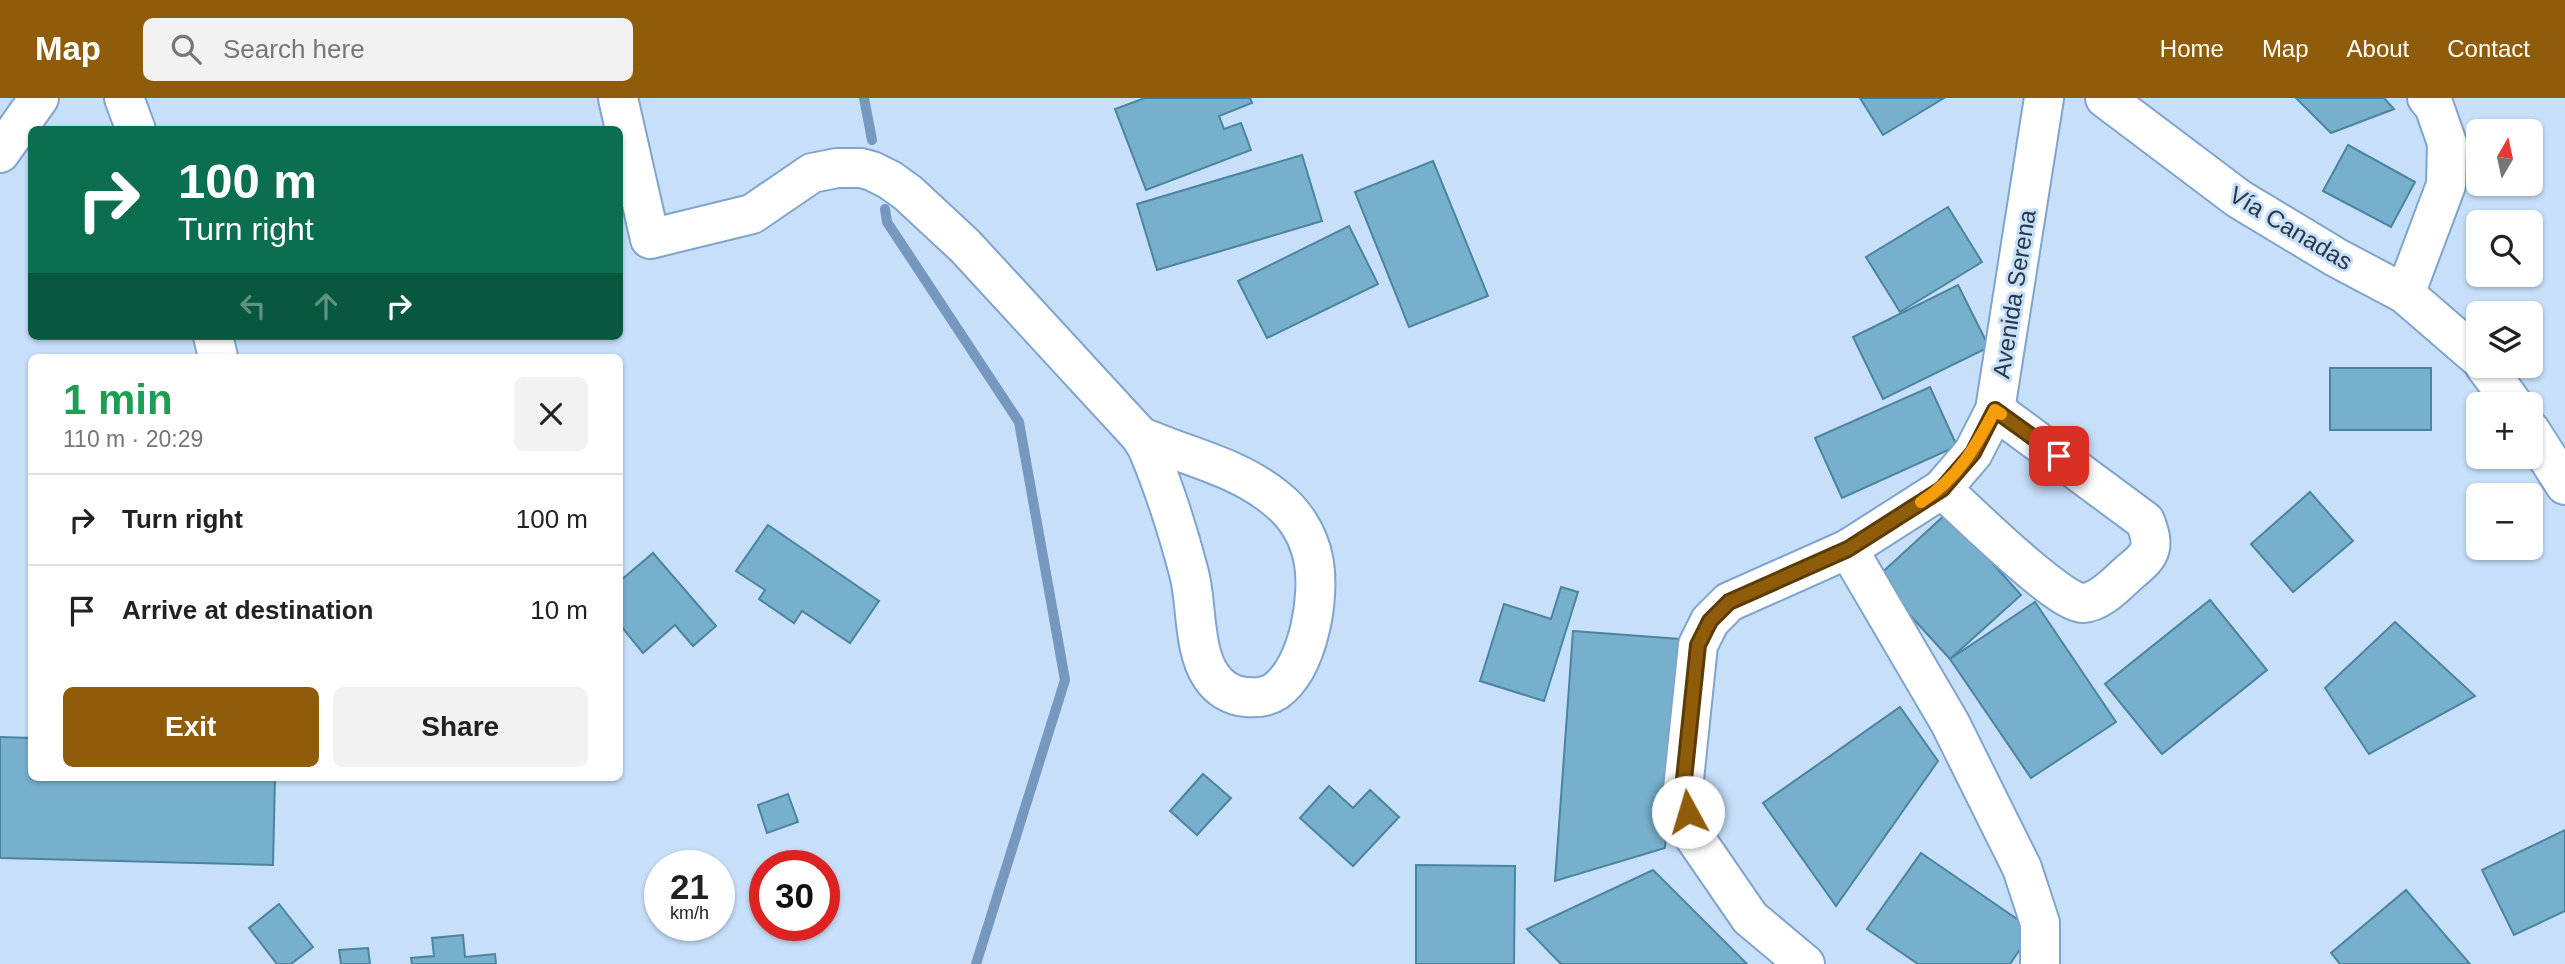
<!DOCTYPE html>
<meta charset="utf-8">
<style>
:root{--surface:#fff;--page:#f2f2f2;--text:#222;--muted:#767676;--line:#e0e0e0;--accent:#8e5c0a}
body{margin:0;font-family:Arial,sans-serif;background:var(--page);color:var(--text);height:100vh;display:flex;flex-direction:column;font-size:26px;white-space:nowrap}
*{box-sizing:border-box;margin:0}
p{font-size:23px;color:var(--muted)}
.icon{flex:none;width:38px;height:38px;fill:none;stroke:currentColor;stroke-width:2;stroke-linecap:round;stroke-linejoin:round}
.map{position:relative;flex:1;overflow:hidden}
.panel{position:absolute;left:28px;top:256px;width:595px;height:427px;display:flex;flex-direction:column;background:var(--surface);border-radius:10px;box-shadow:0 2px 5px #0004}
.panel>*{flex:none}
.top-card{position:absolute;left:28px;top:28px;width:595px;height:214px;border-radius:10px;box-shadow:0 2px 5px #0004;background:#0b6e4f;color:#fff;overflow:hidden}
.needle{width:46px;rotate:9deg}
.controls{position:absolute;left:2466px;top:21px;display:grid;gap:14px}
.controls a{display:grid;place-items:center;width:77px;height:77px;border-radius:10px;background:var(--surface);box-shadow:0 2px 5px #0004;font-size:35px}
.speed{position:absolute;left:644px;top:752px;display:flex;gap:14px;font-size:35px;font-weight:700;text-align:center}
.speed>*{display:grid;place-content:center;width:91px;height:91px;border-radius:50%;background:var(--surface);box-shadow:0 2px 5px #0004;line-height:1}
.speed small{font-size:18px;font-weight:400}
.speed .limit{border:10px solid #d22;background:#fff;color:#111}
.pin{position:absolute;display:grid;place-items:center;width:60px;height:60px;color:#fff;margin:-30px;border-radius:14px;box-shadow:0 4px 10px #0006}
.me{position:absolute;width:77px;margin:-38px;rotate:354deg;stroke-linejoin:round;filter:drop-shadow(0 0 5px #0008)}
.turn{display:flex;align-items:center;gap:24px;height:147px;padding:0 35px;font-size:32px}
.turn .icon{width:91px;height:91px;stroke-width:2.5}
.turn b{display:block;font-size:49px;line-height:60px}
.lanes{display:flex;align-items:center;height:66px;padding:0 35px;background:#0003;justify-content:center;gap:35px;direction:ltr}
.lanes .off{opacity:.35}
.round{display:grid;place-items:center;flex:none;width:74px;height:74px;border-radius:10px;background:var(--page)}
.head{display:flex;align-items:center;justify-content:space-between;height:119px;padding:0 35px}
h1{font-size:42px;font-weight:600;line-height:52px;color:#1e9e55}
.primary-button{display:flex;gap:14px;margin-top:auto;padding:14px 35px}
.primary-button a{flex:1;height:80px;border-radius:10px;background:var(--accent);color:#fff;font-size:28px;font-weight:600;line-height:80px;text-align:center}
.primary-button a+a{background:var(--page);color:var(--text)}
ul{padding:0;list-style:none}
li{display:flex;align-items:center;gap:21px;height:91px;padding:0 35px;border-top:2px solid var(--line)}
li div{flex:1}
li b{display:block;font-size:26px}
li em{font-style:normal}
header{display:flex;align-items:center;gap:42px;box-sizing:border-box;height:98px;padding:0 35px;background:var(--accent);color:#fff}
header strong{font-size:33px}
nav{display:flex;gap:38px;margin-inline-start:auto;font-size:24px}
.search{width:490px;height:63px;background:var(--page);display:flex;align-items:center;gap:18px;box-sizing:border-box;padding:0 24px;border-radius:10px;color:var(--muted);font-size:26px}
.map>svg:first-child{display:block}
</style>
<header>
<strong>Map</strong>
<div class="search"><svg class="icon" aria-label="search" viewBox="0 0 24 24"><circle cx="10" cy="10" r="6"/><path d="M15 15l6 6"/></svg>Search here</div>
<nav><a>Home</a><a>Map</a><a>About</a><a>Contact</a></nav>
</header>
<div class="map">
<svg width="2565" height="866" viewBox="0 0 2565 866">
<rect width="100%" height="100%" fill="#c7dff9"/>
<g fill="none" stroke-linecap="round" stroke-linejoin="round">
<g stroke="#7798be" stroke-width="10">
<polyline points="864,0 872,42"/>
<polyline points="885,111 887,124 1019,324 1065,582 976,866"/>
</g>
</g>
<g fill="#77b0cd" stroke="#4b849f" stroke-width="2">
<polygon points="1145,0 1250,0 1252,5 1219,18 1224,31 1241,25 1251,52 1146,92 1115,11"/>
<polygon points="1860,0 1944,0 1883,37"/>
<polygon points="2296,0 2384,0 2394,11 2331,35"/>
<polygon points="2348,47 2415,84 2391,129 2323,93"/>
<polygon points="1302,57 1322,123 1157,172 1137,106"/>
<polygon points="1433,63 1488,198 1409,229 1355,94"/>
<polygon points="1948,109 1982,164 1900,214 1866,159"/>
<polygon points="1349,128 1378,186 1267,240 1238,183"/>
<polygon points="1958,187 1989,249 1883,301 1853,239"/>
<rect x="2330" y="270" width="101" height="62"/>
<polygon points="1930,289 1957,348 1842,400 1815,340"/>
<polygon points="2310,394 2353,443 2293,494 2251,446"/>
<polygon points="1947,415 2021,497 1950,561 1876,480"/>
<polygon points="768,427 879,503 850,545 802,513 794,525 759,501 765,492 736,473"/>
<polygon points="653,455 716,528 693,548 675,527 643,555 620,527 620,483"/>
<polygon points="1561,489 1578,494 1544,603 1480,583 1504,506 1551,521"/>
<polygon points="2210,502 2267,572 2162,656 2105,586"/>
<polygon points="2035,504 2116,624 2031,680 1950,561"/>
<polygon points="2395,524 2475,598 2369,656 2325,590"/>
<polygon points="1573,533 1680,541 1665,750 1555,783"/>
<polygon points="1900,609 1938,663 1836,808 1763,705"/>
<polygon points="0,639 32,640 32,679 275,679 273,767 0,760"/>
<polygon points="1203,676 1231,700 1197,737 1170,713"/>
<polygon points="1329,688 1353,710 1370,692 1399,719 1353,768 1300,720"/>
<polygon points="788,696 798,724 767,735 758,707"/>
<polygon points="2565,732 2565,813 2514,837 2482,772"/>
<polygon points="1921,755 2033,832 2010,866 1918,866 1867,831"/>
<polygon points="1416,767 1515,768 1514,866 1416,866"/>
<polygon points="1653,772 1747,866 1561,866 1527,831"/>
<polygon points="2406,792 2470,866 2340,866 2331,855"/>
<polygon points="279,806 313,849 291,866 277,866 249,830"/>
<polygon points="463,837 465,859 495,856 496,866 412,866 411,860 434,858 432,840"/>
<polygon points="368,850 370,866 341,866 339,852"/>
</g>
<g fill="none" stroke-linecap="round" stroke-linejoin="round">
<defs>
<g id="minor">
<polyline points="124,0 136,32"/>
<path d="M618 0 650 141 752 116 812 75 837 70H861L872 73 890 82 908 95 965 148 1140 338 1147 349C1164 389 1178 433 1189 475 1197 505 1193 552 1211 578 1219 590 1231 598 1246 599 1256 600 1267 599 1276 593 1309 569 1321 497 1313 460 1308 436 1294 414 1274 399 1236 368 1184 358 1140 338"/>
<polyline points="2105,0 2239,101 2337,160 2405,196 2478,259"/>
<polyline points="0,55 39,0"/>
<polyline points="2405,196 2446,87 2447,45 2434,8 2427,0"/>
<polyline points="213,238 218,259"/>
<polyline points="2485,268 2513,306"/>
<polyline points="2530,332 2565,387"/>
<path d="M1942 391C1963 410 2061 507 2083 505 2101 504 2117 485 2131 473 2152 456 2155 449 2145 423L1995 312"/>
<polyline points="1848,451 1950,625 2022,770 2040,825 2040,866"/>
<polyline points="1805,866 1750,820 1693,737 1683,691 1698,547 1710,523 1729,504 1848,451 1942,391 1973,355 1995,312 2044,0"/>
</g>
</defs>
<use href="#minor" stroke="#7fa4cd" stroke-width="42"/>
<use href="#minor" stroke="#fff" stroke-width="38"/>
</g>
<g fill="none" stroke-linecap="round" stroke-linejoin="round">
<defs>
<polyline id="route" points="1688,714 1683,691 1698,547 1710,523 1729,504 1848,451 1942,391 1973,355 1995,312 2059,358"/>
</defs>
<use href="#route" stroke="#5c3c06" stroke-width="18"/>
<use href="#route" stroke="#8e5c0a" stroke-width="12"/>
<path stroke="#f59e0b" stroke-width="12" d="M1921 404C1958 380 1975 350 1995 312L2001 316"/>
</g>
<g text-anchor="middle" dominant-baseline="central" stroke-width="6" stroke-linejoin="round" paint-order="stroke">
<g font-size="24" fill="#283748" stroke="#c7dff9">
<text transform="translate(2291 130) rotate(31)">Vía Canadas</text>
<text transform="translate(2014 196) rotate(-81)">Avenida Serena</text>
</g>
</g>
</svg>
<div class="controls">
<a><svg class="needle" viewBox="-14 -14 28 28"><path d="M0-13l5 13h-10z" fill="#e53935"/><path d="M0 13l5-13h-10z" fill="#767676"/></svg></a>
<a><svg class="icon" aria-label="search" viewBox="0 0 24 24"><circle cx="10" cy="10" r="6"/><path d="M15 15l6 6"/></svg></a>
<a><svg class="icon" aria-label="layers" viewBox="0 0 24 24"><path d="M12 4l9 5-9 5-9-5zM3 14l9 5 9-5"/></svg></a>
<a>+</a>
<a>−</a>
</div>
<div class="speed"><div>21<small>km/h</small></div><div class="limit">30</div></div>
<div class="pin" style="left:2059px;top:358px;background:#d93025"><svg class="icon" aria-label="arrive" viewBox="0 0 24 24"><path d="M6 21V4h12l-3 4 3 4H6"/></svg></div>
<svg class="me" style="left:1688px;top:714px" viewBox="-20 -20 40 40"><circle r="19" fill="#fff"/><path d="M0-13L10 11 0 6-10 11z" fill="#8e5c0a"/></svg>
<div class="top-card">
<div class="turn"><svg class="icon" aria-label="right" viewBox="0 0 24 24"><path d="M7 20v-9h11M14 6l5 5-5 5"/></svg><div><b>100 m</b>Turn right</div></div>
<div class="lanes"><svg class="icon off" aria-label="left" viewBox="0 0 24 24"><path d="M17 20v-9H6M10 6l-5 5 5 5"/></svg><svg class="icon off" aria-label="ahead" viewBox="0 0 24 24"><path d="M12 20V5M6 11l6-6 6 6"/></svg><svg class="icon" aria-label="right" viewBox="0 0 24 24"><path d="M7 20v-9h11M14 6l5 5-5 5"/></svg></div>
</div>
<section class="panel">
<div class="head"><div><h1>1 min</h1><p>110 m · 20:29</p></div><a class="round"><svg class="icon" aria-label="close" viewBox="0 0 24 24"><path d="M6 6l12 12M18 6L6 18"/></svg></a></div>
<ul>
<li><svg class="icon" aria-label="right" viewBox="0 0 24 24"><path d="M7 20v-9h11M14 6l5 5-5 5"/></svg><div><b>Turn right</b></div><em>100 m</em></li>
<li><svg class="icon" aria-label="arrive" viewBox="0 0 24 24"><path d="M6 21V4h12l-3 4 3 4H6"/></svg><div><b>Arrive at destination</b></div><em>10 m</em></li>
</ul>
<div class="primary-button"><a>Exit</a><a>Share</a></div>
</section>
</div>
